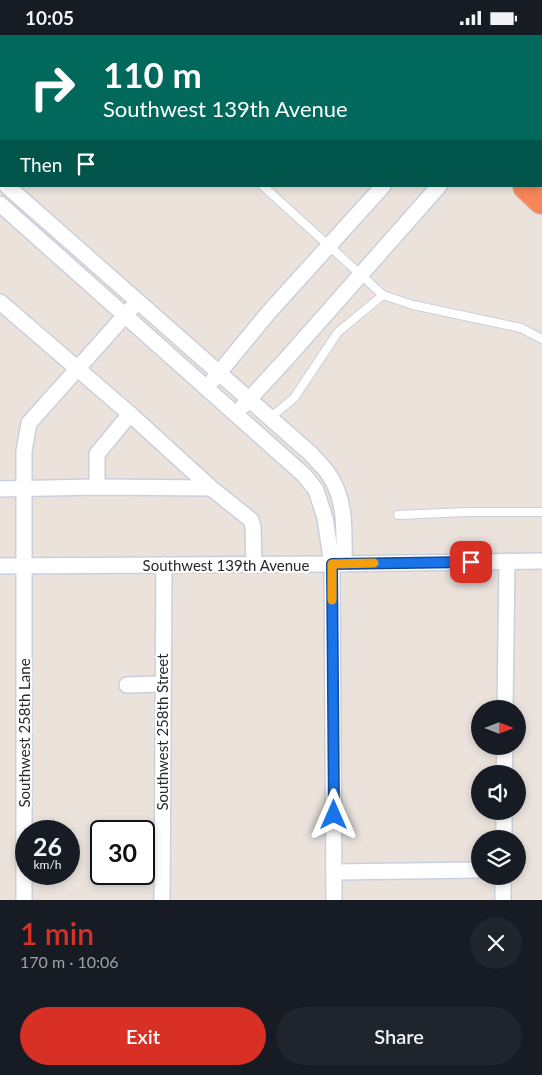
<!DOCTYPE html>
<meta charset="utf-8">
<style>
:root{--surface:#171b24;--page:#20242c;--text:#f1f3f6;--muted:#9ea1a6;--accent:#d93025}
body{margin:0;font-family:Lato,sans-serif;background:var(--page);color:var(--text);height:100vh;display:flex;flex-direction:column;font-size:19px;white-space:nowrap}
*{box-sizing:border-box;margin:0}
p{font-size:16px;color:var(--muted)}
.icon{flex:none;width:28px;height:28px;fill:none;stroke:currentColor;stroke-width:2;stroke-linecap:round;stroke-linejoin:round}
.map{position:relative;height:865px;overflow:hidden}
.sheet{display:flex;flex-direction:column;background:var(--surface);flex:1}
.sheet>*{flex:none}
.banner{position:absolute;left:0px;top:0px;width:542px;height:152px;box-shadow:0 2px 8px #0003;background:#00695c;color:#fff;overflow:hidden}
.needle{width:32px;rotate:90deg}
.tools{position:absolute;left:471px;top:665px;display:grid;gap:10px}
.tools a{display:grid;place-items:center;width:55px;height:55px;border-radius:50%;background:var(--surface);box-shadow:0 2px 8px #0003;font-size:25px}
.speed{position:absolute;left:15px;top:785px;display:flex;gap:10px;font-size:25px;font-weight:700;text-align:center}
.speed>*{display:grid;place-content:center;width:65px;height:65px;border-radius:50%;background:var(--surface);box-shadow:0 2px 8px #0003;line-height:1}
.speed small{font-size:12px;font-weight:400}
.speed .limit{border:2px solid #111;border-radius:8px;background:#fff;color:#111}
.pin{position:absolute;display:grid;place-items:center;width:42px;height:42px;color:#fff;margin:-21px;border-radius:10px;box-shadow:0 2px 8px #0006}
.me{position:absolute;width:55px;margin:-28px;rotate:0deg;stroke-linejoin:round;filter:drop-shadow(0 0 4px #0008)}
.turn{display:flex;align-items:center;gap:18px;height:105px;padding:0 20px;font-size:22px}
.turn .icon{width:65px;height:65px;stroke-width:2.5}
.turn b{display:block;font-size:35px;line-height:42px}
.then{display:flex;align-items:center;height:48px;padding:0 20px;background:#0003;gap:10px;font-size:19px}
.round{display:grid;place-items:center;flex:none;width:52px;height:52px;border-radius:26px;background:var(--page)}
.overview{display:flex;align-items:center;justify-content:space-between;height:85px;padding:0 20px}
h1{font-size:30px;font-weight:600;line-height:38px;color:var(--accent)}
.button{display:flex;gap:10px;margin-top:auto;padding:10px 20px}
.button a{flex:1;height:58px;border-radius:30px;background:var(--accent);color:#fff;font-size:20px;font-weight:600;line-height:58px;text-align:center}
.button a+a{background:var(--page);color:var(--text)}
.status{display:flex;justify-content:space-between;align-items:center;height:35px;padding:0 25px;background:var(--surface);direction:ltr}
.status svg{height:14px;fill:currentColor}
.map>svg:first-child{display:block}
</style>
<div class="status"><b>10:05</b><svg viewBox="0 0 49 12"><path d="M0 12V9h3v3zM5 12V6h3v6zM10 12V3h3v9zM15 12V0h3v12zM26 1h20v11H26zM47 4h2v5h-2z"/></svg></div>
<div class="map">
<svg width="542" height="865" viewBox="0 0 542 865">
<rect width="100%" height="100%" fill="#ebe2dc"/>
<g fill="none" stroke-linecap="round" stroke-linejoin="round">
<defs>
<g id="lane">
<polyline points="482,0 483,1"/>
<polyline points="541,53 542,53"/>
<polyline points="263,151 383,260"/>
<polyline points="270,383 294,363 338,297 383,260 413,270 521,293 542,304"/>
<polyline points="398,480 467,477 542,477"/>
</g>
<g id="street">
<polyline points="121,1 123,0"/>
<polyline points="0,27 1,28"/>
<path d="M7 151 311 419C316 425 322 430 327 437 347 463 344 498 344 529"/>
<polyline points="0,169 304,440 316,455 325,483 332,529 334,865"/>
<polyline points="0,267 130,379 211,453 251,485 253,492 254,529"/>
<polyline points="213,345 269,277 383,151"/>
<polyline points="243,371 288,322 439,151"/>
<polyline points="97,452 97,419 130,379"/>
<polyline points="0,454 97,452 211,453"/>
<polyline points="0,531 332,529 542,526"/>
<polyline points="127,650 162,649"/>
<polyline points="505,674 507,526"/>
<polyline points="504,739 505,711"/>
<polyline points="504,804 504,776"/>
<polyline points="334,837 480,835"/>
<polyline points="24,865 24,416 29,388 137,267"/>
<polyline points="162,865 164,530"/>
<polyline points="503,865 503,841"/>
</g>
<g id="highway">
<polyline points="356,0 357,1"/>
<polyline points="404,0 406,1"/>
<polyline points="541,121 542,122"/>
<polyline points="527,151 542,165"/>
</g>
</defs>
<use href="#lane" stroke="#cad0db" stroke-width="10"/>
<use href="#street" stroke="#cad0db" stroke-width="18"/>
<use href="#highway" stroke="#c3c3c3" stroke-width="30"/>
<use href="#lane" stroke="#fff" stroke-width="8"/>
<use href="#street" stroke="#fff" stroke-width="15"/>
<use href="#highway" stroke="#f98659" stroke-width="28"/>
</g>
<g fill="none" stroke-linecap="round" stroke-linejoin="round">
<defs>
<polyline id="route" points="334,780 332,529 471,527"/>
</defs>
<use href="#route" stroke="#114b97" stroke-width="12"/>
<use href="#route" stroke="#1a73e8" stroke-width="9"/>
<polyline stroke="#f59e0b" stroke-width="9" points="332,565 332,529 374,528"/>
</g>
<g text-anchor="middle" dominant-baseline="central" stroke-width="4.5" stroke-linejoin="round" paint-order="stroke">
<g font-size="15" fill="#292929" stroke="#fff">
<text x="226" y="530">Southwest 139th Avenue</text>
<text transform="translate(162 697) rotate(-90)">Southwest 258th Street</text>
<text transform="translate(24 698) rotate(-90)">Southwest 258th Lane</text>
</g>
</g>
</svg>
<div class="tools">
<a><svg class="needle" viewBox="-14 -14 28 28"><path d="M0-13l5 13h-10z" fill="#e53935"/><path d="M0 13l5-13h-10z" fill="#9ea1a6"/></svg></a>
<a><svg class="icon" aria-label="sound" viewBox="0 0 24 24"><path d="M4 9h4l5-4v14l-5-4H4zM17 9q2 3 0 6"/></svg></a>
<a><svg class="icon" aria-label="layers" viewBox="0 0 24 24"><path d="M12 4l9 5-9 5-9-5zM3 14l9 5 9-5"/></svg></a>
</div>
<div class="speed"><div>26<small>km/h</small></div><div class="limit">30</div></div>
<div class="pin" style="left:471px;top:527px;background:#d93025"><svg class="icon" aria-label="arrive" viewBox="0 0 24 24"><path d="M6 21V4h12l-3 4 3 4H6"/></svg></div>
<svg class="me" style="left:334px;top:780px" viewBox="-20 -20 40 40"><path d="M0-17L14 15 0 8-14 15z" fill="#1a73e8" stroke="#fff" stroke-width="4"/></svg>
<div class="banner">
<div class="turn"><svg class="icon" aria-label="right" viewBox="0 0 24 24"><path d="M7 20v-9h11M14 6l5 5-5 5"/></svg><div><b>110 m</b>Southwest 139th Avenue</div></div>
<div class="then">Then<svg class="icon" aria-label="arrive" viewBox="0 0 24 24"><path d="M6 21V4h12l-3 4 3 4H6"/></svg></div>
</div>
</div>
<section class="sheet">
<div class="overview"><div><h1>1 min</h1><p>170 m · 10:06</p></div><a class="round"><svg class="icon" aria-label="close" viewBox="0 0 24 24"><path d="M6 6l12 12M18 6L6 18"/></svg></a></div>
<div class="button"><a>Exit</a><a>Share</a></div>
</section>
